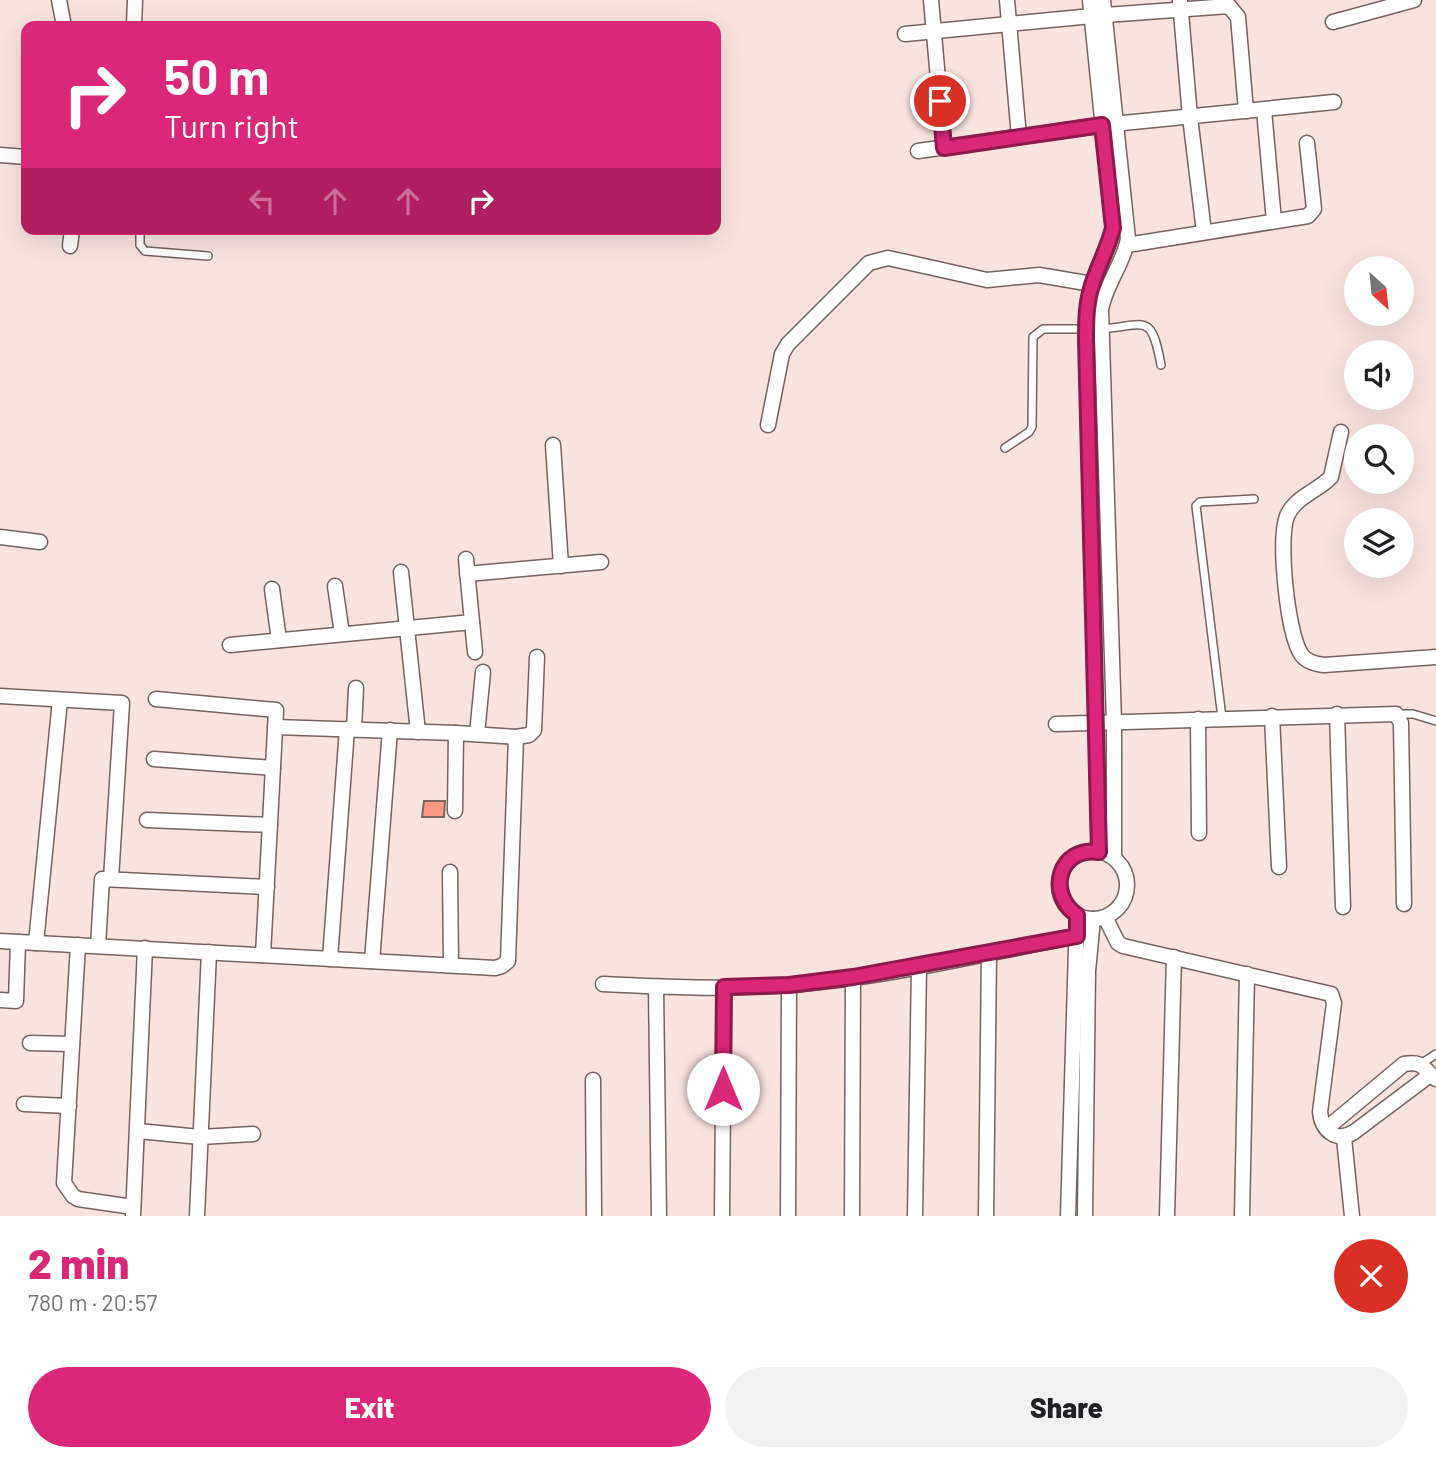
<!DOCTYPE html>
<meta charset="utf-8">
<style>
:root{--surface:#fff;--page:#f2f2f2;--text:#202124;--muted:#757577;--accent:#db2777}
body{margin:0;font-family:Barlow,sans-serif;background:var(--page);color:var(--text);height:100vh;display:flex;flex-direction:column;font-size:26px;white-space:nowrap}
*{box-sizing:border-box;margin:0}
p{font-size:23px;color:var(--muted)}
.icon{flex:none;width:38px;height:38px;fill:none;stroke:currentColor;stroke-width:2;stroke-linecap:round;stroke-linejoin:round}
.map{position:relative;height:1216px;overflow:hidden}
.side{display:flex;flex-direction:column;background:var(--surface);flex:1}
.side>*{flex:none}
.hud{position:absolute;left:21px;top:21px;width:700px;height:214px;border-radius:14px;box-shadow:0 7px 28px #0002;background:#db2777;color:#fff;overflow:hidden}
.needle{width:46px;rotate:153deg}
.fabs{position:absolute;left:1344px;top:256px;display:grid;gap:14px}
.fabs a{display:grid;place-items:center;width:70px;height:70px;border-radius:50%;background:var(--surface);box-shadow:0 7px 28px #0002;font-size:35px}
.pin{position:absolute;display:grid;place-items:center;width:60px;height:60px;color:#fff;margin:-30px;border:4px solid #fff;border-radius:50%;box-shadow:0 2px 7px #0007}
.me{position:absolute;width:77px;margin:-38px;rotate:0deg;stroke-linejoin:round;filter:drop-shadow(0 0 5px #0008)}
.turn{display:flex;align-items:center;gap:24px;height:147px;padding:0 28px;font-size:32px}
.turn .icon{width:91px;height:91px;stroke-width:2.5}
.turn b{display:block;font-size:49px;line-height:60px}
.lanes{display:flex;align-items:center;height:66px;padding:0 28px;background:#0003;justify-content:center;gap:35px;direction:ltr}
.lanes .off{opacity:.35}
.round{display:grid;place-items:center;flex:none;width:74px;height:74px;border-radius:37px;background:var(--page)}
.headline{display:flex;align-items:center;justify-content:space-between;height:119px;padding:0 28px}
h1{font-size:42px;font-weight:800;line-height:52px;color:var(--accent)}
.button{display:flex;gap:14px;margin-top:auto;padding:14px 28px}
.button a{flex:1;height:80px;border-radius:42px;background:var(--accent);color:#fff;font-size:28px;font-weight:800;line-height:80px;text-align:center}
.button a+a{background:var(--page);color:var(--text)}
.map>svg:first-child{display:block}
</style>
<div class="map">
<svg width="1436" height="1216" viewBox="0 0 1436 1216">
<rect width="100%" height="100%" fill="#f9e3df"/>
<polygon fill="#fb9783" stroke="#786662" stroke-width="2" points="424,801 445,801 444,817 422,817"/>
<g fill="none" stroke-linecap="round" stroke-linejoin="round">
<defs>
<g id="lane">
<polyline points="140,229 140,245 145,251 208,256"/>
<path d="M1099 329C1146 326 1151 311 1161 365"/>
<polyline points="1005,448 1029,432 1032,427 1033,337 1043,329 1087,329"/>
<polyline points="1397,714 1413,714 1436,721"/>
<polyline points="1222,718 1196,506 1200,502 1254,499"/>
<polyline points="1421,1064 1436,1054"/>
</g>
<g id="street">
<polyline points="59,0 64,26"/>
<polyline points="931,0 944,147"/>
<polyline points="1007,0 1019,137"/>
<path d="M1090 0 1113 228C1109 248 1099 264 1093 283 1087 298 1087 313 1086 329L1099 852"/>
<path d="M1103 0 1128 239C1123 264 1106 284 1101 309L1114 722V858"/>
<polyline points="1180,1 1190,117 1204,232"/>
<polyline points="1333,22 1414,0"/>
<polyline points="134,26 135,0"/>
<polyline points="905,34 1092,16 1229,6 1238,17 1246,111"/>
<polyline points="1264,110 1274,221"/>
<polyline points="918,151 1103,125 1334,102"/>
<polyline points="0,155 26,157"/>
<polyline points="1127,245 1308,216 1314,209 1307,143"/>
<polyline points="70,246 72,229"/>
<polyline points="768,425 782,354 788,344 869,263 888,258 987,280 1039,275 1092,284"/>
<path d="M1341 432 1331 477C1318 491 1295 497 1287 516 1278 539 1287 632 1301 654 1306 662 1315 664 1324 665L1436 657"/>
<polyline points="553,445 561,566"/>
<polyline points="0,537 40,542"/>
<polyline points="401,572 418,732"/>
<polyline points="467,574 601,562"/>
<polyline points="335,586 342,634"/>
<polyline points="272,589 279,640"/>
<polyline points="472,622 475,652"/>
<polyline points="230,645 472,622 466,559"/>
<polyline points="0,696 122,703 111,879"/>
<polyline points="156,699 276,710 263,955"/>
<polyline points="1337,714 1343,907"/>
<polyline points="1272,716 1279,867"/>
<polyline points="1198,719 1199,833"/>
<polyline points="1056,724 1396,714 1401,723 1404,904"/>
<polyline points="275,727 456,733 516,737 529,735 534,730 537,657"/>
<polyline points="354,729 356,688"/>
<polyline points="477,734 483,672"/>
<polyline points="154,759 273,768"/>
<polyline points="455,811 456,733"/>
<polyline points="147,820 270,825"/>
<circle cx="1093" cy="885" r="34"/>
<polyline points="450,872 451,965"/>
<path d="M1105 917 1118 943 1123 946 1331 994 1334 1003 1320 1112C1322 1131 1337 1143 1354 1132L1430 1075"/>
<polyline points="0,941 495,968 502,966 508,961 516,737"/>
<polyline points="36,943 60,700"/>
<polyline points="78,945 64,1183 73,1196 78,1199 133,1207"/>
<polyline points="98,946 102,879 267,887"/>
<polyline points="330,959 347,729"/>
<polyline points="372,961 390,730"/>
<path d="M603 984C664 987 727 990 789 985 885 978 982 954 1077 936"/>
<polyline points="656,987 659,1216"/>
<polyline points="0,1000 16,1001 18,942"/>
<polyline points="30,1043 72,1044"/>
<polyline points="593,1080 594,1216"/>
<polyline points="24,1104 69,1106"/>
<path d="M1327 1128 1404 1064C1424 1061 1422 1068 1436 1079"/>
<polyline points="138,1131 200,1137 253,1134"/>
<polyline points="1344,1138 1352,1216"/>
<polyline points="133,1216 145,948"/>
<polyline points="197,1216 209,952"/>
<polyline points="722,1216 724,987"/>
<polyline points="788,1216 789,985"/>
<polyline points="852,1216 853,977"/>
<polyline points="915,1216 919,966"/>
<polyline points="986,1216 989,953"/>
<polyline points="1068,1216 1077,915"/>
<polyline points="1085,1216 1088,971 1093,919"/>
<polyline points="1167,1216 1174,957"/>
<polyline points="1242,1216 1247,974"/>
</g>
</defs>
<use href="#lane" stroke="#75635f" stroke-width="10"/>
<use href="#street" stroke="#75635f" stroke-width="17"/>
<use href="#lane" stroke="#fff" stroke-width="7"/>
<use href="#street" stroke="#fff" stroke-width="14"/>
</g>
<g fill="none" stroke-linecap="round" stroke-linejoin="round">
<defs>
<path id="route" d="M723 1089 724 987 789 985 853 977 1077 936V915C1046 893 1059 846 1099 852L1086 340C1086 322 1086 304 1092 285 1098 266 1108 248 1113 228L1102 125 944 148 940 101"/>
</defs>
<use href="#route" stroke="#8e194d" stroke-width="18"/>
<use href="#route" stroke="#db2777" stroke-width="12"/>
</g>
</svg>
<div class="fabs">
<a><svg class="needle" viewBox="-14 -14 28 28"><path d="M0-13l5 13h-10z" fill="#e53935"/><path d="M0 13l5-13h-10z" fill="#757577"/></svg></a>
<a><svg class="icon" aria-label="sound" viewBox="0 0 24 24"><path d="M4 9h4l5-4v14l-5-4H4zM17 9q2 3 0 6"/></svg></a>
<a><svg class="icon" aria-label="search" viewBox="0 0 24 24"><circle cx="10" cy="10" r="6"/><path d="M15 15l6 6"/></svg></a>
<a><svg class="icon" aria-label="layers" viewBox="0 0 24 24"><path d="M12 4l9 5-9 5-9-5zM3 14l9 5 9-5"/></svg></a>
</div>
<div class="pin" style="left:940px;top:101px;background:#d93025"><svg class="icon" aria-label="arrive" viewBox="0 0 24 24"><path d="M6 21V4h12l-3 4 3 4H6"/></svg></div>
<svg class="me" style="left:723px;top:1089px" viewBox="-20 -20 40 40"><circle r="19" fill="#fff"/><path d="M0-13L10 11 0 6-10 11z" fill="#db2777"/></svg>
<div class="hud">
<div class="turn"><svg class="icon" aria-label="right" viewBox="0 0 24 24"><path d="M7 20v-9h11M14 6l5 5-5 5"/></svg><div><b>50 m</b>Turn right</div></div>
<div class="lanes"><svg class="icon off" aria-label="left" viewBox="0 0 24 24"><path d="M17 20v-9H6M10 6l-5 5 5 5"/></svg><svg class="icon off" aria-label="ahead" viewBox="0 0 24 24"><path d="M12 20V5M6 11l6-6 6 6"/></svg><svg class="icon off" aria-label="ahead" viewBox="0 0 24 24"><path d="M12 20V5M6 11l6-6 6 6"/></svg><svg class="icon" aria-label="right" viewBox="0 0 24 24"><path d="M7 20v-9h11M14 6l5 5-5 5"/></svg></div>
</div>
</div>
<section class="side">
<div class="headline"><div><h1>2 min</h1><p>780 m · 20:57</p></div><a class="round" style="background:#d93025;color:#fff"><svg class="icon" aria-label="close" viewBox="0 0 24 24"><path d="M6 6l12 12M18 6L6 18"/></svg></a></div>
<div class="button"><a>Exit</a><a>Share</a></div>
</section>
